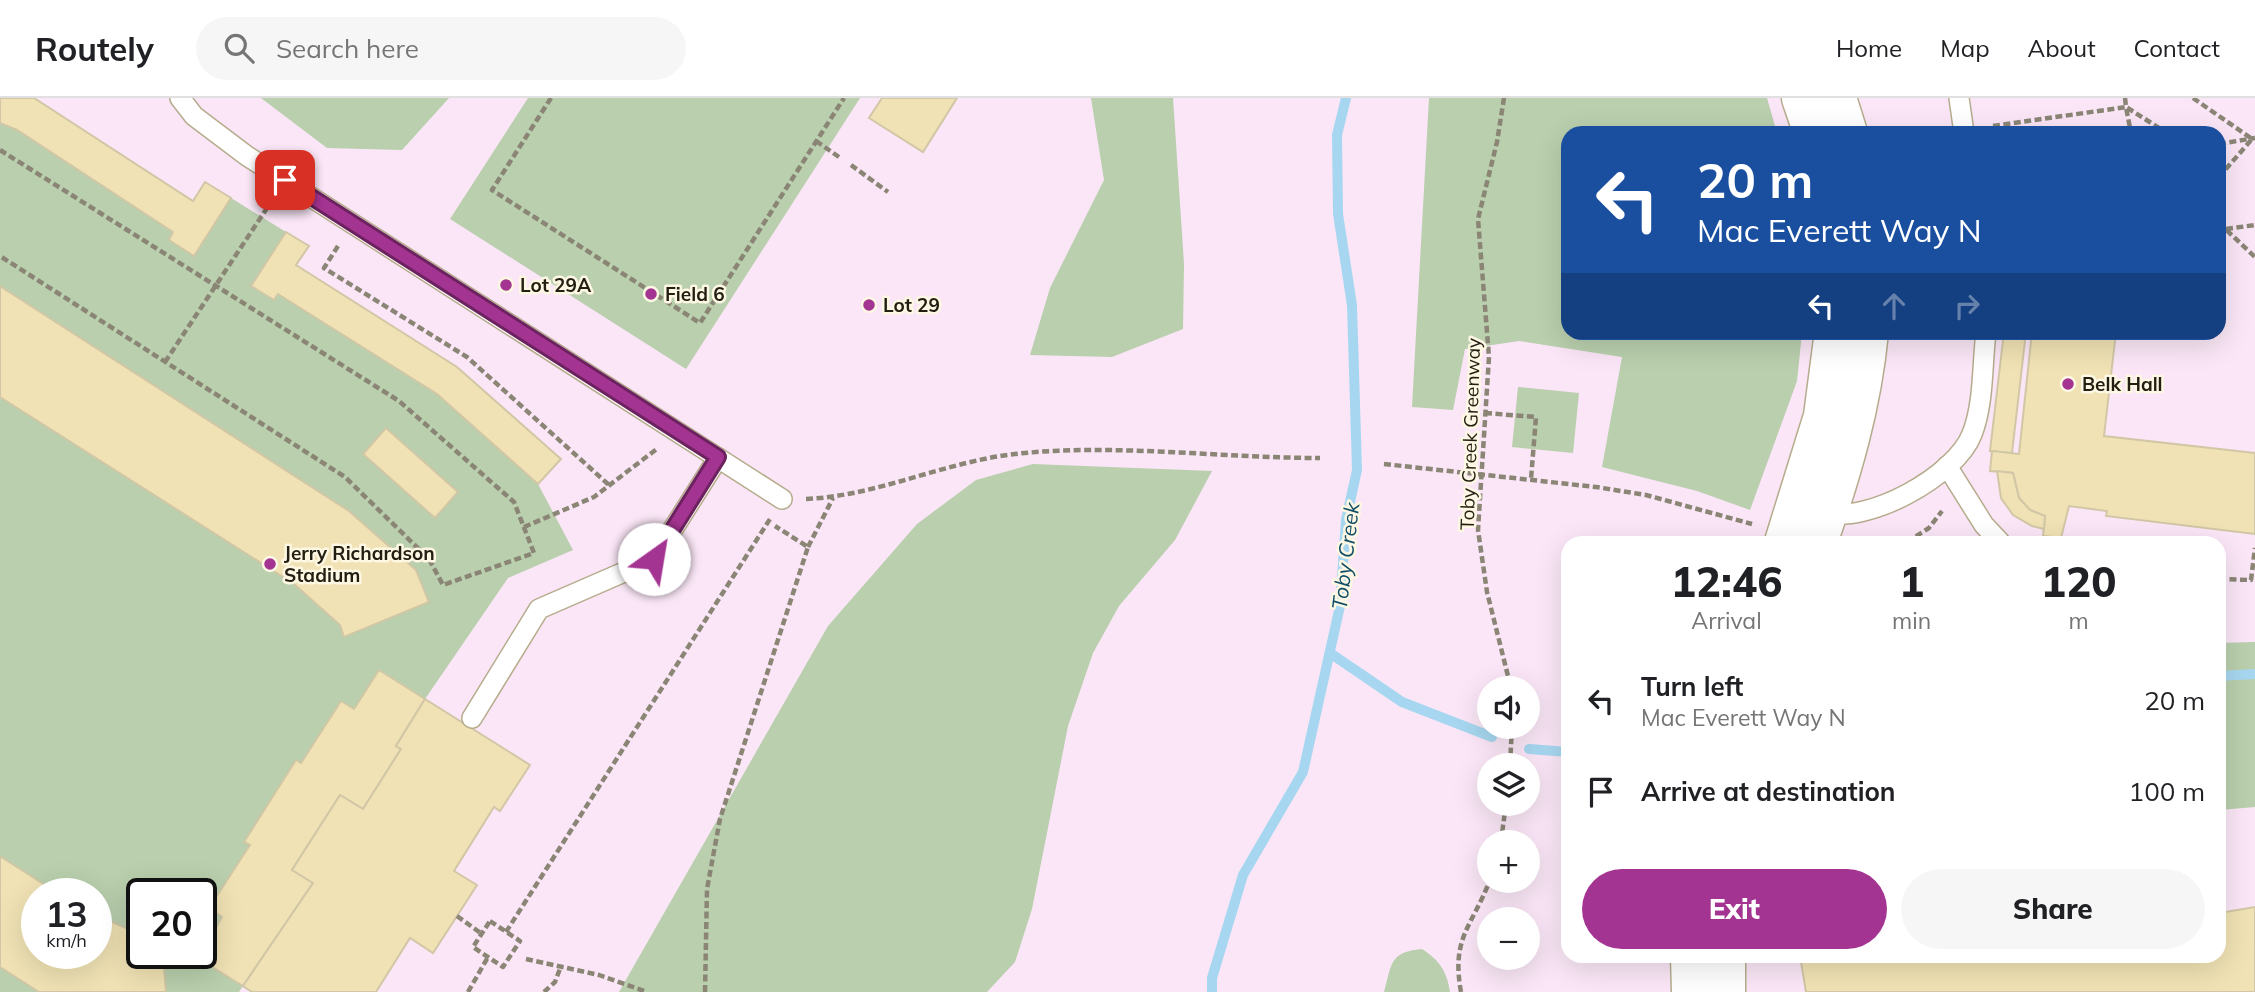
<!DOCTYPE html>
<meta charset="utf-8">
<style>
:root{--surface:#fff;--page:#f6f6f6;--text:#202124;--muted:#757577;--line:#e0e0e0;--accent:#a43491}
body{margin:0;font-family:Mulish,sans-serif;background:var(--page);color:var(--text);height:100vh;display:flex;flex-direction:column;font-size:26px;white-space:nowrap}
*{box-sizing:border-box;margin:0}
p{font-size:23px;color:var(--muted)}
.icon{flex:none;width:38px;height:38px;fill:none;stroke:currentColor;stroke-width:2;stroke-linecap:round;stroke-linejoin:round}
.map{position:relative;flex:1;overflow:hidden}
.details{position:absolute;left:1561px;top:438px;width:665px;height:427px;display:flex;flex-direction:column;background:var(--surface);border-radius:21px;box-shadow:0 7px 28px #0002}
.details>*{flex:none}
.guide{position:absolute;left:1561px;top:28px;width:665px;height:214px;border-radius:21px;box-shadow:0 7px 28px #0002;background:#1a4fa0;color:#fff;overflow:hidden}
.tools{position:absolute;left:1477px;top:578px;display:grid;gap:14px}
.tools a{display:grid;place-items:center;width:63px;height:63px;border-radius:50%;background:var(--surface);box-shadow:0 7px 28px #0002;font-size:35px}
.speed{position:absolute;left:21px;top:780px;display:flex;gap:14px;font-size:35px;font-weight:700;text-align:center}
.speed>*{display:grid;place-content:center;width:91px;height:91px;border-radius:50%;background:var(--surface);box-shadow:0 7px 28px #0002;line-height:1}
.speed small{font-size:18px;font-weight:400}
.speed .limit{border:4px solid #111;border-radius:10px;background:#fff;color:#111}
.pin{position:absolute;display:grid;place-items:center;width:60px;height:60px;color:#fff;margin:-30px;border-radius:14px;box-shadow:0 4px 10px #0006}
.me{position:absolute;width:77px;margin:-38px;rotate:32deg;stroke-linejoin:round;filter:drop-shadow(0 0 5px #0008)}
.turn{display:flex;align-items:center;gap:24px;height:147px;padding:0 21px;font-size:32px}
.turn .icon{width:91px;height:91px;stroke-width:2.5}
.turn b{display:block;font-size:49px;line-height:60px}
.lanes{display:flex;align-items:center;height:66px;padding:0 21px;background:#0003;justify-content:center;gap:35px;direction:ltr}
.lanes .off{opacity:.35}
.eta{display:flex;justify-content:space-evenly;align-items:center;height:119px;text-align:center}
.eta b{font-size:42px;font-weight:800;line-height:49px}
.primary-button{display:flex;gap:14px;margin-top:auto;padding:14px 21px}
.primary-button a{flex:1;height:80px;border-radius:42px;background:var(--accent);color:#fff;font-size:28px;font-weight:800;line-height:80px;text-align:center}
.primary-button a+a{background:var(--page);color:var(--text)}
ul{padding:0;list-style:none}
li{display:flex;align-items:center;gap:21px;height:91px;padding:0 21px}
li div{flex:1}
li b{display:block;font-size:26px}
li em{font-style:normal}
header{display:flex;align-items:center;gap:42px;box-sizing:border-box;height:98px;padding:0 35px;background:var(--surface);border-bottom:2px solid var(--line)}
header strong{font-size:33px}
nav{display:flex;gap:38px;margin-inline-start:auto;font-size:24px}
.search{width:490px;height:63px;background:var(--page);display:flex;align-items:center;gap:18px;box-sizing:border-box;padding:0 24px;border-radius:38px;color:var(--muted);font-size:26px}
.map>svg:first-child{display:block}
</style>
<header>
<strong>Routely</strong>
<div class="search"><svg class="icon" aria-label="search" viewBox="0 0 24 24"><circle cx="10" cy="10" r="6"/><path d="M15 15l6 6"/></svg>Search here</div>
<nav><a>Home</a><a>Map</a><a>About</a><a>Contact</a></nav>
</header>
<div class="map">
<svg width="2255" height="894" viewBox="0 0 2255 894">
<rect width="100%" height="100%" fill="#fdf7e3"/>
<path fill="#fae6f6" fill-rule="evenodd" d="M0 0H2255V894H0ZM1568 35H2219V234H1568ZM1568 444H2219V858H1568ZM1489 590H1528V628H1489ZM1489 667H1528V705H1489ZM1489 744H1528V782H1489ZM37 796H96V856H37ZM142 796H201V856H142ZM1489 821H1528V859H1489Z"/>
<g fill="#b9cfad" fill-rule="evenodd">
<polygon points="261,0 449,0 402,52 327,50"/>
<polygon points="528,0 860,0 686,271 450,121"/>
<polygon points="1091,0 1173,0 1184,166 1183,231 1112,259 1030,257 1050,190 1104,82"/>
<polygon points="1429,0 1767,0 1777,35 1568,35 1568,234 1802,235 1797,283 1750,412 1697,393 1602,369 1622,259 1519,243 1465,251 1453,312 1412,309"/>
<path d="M0 25 17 32 173 134 169 142 194 158 231 100 286 134 251 188 274 202 278 196 437 296 538 386 573 452 508 480 425 601 239 894H0ZM37 796H96V856H37ZM142 796H201V856H142Z"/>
<polygon points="1518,289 1579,295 1573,355 1512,349"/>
<polygon points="1033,366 1212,373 1175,442 1119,508 1093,555 1068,628 1032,811 1015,864 987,894 619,894 828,528 917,426 976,382"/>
<polygon points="2255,544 2255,709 2219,712 2219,545"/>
<path d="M1422 851C1439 862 1447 873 1450 894H1384C1392 866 1389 854 1422 851Z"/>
</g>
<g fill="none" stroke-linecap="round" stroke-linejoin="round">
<g stroke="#a7d7f0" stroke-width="10">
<polyline points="1330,555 1402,604 1492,639"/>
<polyline points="2219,578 2255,576"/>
<polyline points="1529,651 1568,654"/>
<polyline points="1212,894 1212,880 1243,777 1303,674 1340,508 1346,422 1357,372 1352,207 1338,116 1337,37 1346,0"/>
</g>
</g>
<g fill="#f0e2b4" stroke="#d1c7a6" stroke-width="2">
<polygon points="0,0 34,0 193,103 205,84 231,100 194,158 169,142 173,134 17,32 0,25"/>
<polygon points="882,0 957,0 923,54 869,20"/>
<polygon points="286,134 309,148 296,167 457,269 561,361 538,386 437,296 278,196 274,202 251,188"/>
<polygon points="0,188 349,413 416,472 429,504 344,539 340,527 294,486 0,299"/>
<polygon points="2004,234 2026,234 2012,355 1990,353"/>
<polygon points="2032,234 2116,234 2104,338 2255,355 2255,436 2106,418 2107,413 2069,408 2061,440 2043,438 2045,418 2030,412 2019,400 2013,375 1990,373 1992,353 2019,356"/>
<polygon points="386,330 458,394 435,420 363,356"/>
<polygon points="1997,373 2013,375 2019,400 2030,412 2045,418 2044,431 2032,428 2013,417 2001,400"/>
<polygon points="379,572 425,601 396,648 401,651 363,711 340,697 292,772 313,785 243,888 196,859 201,856 222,819 209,810 250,747 244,744 296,662 301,665 341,603 354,611"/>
<polygon points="425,601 530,667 500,713 494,709 454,773 477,787 433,855 410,840 376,894 252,894 243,888 313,785 292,772 340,697 363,711 401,651 396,648"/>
<polygon points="0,758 59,796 37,796 37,856 96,856 96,817 142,837 142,856 163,856 166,894 39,894 0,869"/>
<polygon points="2255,809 2255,894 1806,894 1800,858 2219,858 2219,815"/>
</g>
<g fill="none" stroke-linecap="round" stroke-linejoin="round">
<defs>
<g id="service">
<polyline points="180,0 194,18 247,58 782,401"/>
<polyline points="1959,0 1964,35"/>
<polyline points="1947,368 1984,427 2000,444"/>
<path d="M1824 414C1867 427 1956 378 1972 336 1984 306 1982 267 1986 234"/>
<polyline points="472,620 539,511 654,461 718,360"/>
</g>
<g id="tertiary">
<polyline points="1801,0 1813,35"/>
<polyline points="1837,0 1848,35"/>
<polyline points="1784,444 1823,318 1834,234"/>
<path d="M1818 444C1842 375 1862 308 1869 234"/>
<polyline points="1690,858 1691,894"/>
<polyline points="1726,894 1726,858"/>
</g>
</defs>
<use href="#service" stroke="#b6ac8d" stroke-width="22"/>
<use href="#tertiary" stroke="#b6ac8d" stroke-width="41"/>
<g stroke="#8a8575" stroke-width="4.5" stroke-dasharray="7 3.5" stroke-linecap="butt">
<polyline points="551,0 492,92 700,225 844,0"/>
<polyline points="1504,0 1497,44 1478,121 1489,259 1478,432 1487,494 1511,590"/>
<polyline points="2125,0 2126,9 2167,35"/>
<polyline points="2193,0 2252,41 2219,79"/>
<polyline points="1993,28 2126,9 2131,35"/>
<polyline points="816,43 839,59"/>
<polyline points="2219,46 2255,40"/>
<polyline points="0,52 399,303 514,404 534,455 443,487 429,461 345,379 0,158"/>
<polyline points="851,67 888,94"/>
<polyline points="2219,125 2255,159"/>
<polyline points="2226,131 2255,127"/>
<polyline points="338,148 324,170 467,259 609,387"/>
<polyline points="165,264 271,104"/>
<polyline points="1485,315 1536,319 1531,381"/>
<polyline points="1384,366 1596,389 1646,397 1752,426"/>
<path d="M806 401C877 398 944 364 1015 356 1113 345 1220 360 1320 360"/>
<polyline points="524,429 594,399 658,350"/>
<polyline points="1907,444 1929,430 1942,413"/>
<polyline points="808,449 833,400"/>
<polyline points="2219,481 2251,482 2255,450"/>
<polyline points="1510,667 1512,628"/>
<polyline points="1501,744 1506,705"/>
<polyline points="457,818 482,836"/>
<polygon points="490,823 520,843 503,869 473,849"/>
<polyline points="506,834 770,421"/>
<polyline points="526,861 599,877 647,894"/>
<polyline points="468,894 488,859"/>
<polyline points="544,894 555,884 561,868"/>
<polyline points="705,894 707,791 720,721 808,449 775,428"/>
<path d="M1461 894C1451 839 1472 829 1490 782"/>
</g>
<use href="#service" stroke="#fff" stroke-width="19"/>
<use href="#tertiary" stroke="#fff" stroke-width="38"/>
</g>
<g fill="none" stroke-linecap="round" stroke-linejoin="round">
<defs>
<polyline id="route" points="285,82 718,359 654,461"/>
</defs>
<use href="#route" stroke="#6b225e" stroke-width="18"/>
<use href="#route" stroke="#a43491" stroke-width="12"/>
</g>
<g fill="#a43491" stroke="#fdf7e3" stroke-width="2.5">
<circle cx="506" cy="187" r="7"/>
<circle cx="651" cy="196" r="7"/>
<circle cx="869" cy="207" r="7"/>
<circle cx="2068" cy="286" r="7"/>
<circle cx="270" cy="466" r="7"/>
</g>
<g text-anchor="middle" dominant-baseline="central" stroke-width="5" stroke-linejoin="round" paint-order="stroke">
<g font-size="19" font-weight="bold" fill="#221e12" stroke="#fdf7e3" text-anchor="start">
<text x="520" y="187">Lot 29A</text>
<text x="665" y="196">Field 6</text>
<text x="883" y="207">Lot 29</text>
<text x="2082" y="286">Belk Hall</text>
<text x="284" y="455">Jerry Richardson<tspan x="284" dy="22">Stadium</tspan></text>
</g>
<g font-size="19" fill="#221e12" stroke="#fdf7e3">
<text transform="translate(1470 336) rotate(-88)">Toby Creek Greenway</text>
</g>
<g font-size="21" font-style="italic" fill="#104e67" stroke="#fdf7e3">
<text transform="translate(1345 458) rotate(-83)">Toby Creek</text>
</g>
</g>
</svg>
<div class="tools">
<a><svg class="icon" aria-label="sound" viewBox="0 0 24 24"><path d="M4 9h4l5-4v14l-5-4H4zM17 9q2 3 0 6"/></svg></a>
<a><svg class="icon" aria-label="layers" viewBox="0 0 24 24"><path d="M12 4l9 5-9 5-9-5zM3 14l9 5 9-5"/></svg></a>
<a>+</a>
<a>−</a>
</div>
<div class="speed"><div>13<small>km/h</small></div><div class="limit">20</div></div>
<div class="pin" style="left:285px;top:82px;background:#d93025"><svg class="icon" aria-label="arrive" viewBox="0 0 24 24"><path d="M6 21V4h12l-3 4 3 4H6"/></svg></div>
<svg class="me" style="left:654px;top:461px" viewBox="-20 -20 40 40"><circle r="19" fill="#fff"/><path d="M0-13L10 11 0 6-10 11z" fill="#a43491"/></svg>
<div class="guide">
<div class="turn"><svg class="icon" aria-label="left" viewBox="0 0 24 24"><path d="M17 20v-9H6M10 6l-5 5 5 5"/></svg><div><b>20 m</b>Mac Everett Way N</div></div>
<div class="lanes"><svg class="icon" aria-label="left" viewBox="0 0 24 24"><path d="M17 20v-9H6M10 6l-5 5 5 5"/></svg><svg class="icon off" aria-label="ahead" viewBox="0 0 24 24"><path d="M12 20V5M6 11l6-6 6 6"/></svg><svg class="icon off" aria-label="right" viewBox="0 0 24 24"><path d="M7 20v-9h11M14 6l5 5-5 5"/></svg></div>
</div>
<section class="details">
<div class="eta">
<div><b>12:46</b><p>Arrival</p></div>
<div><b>1</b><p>min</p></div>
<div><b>120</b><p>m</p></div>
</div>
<ul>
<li><svg class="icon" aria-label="left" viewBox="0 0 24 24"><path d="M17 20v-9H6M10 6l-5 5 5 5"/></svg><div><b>Turn left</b><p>Mac Everett Way N</p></div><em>20 m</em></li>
<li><svg class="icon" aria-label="arrive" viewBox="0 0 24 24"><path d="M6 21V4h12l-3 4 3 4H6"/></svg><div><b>Arrive at destination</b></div><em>100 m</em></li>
</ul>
<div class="primary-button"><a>Exit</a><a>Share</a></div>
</section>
</div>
